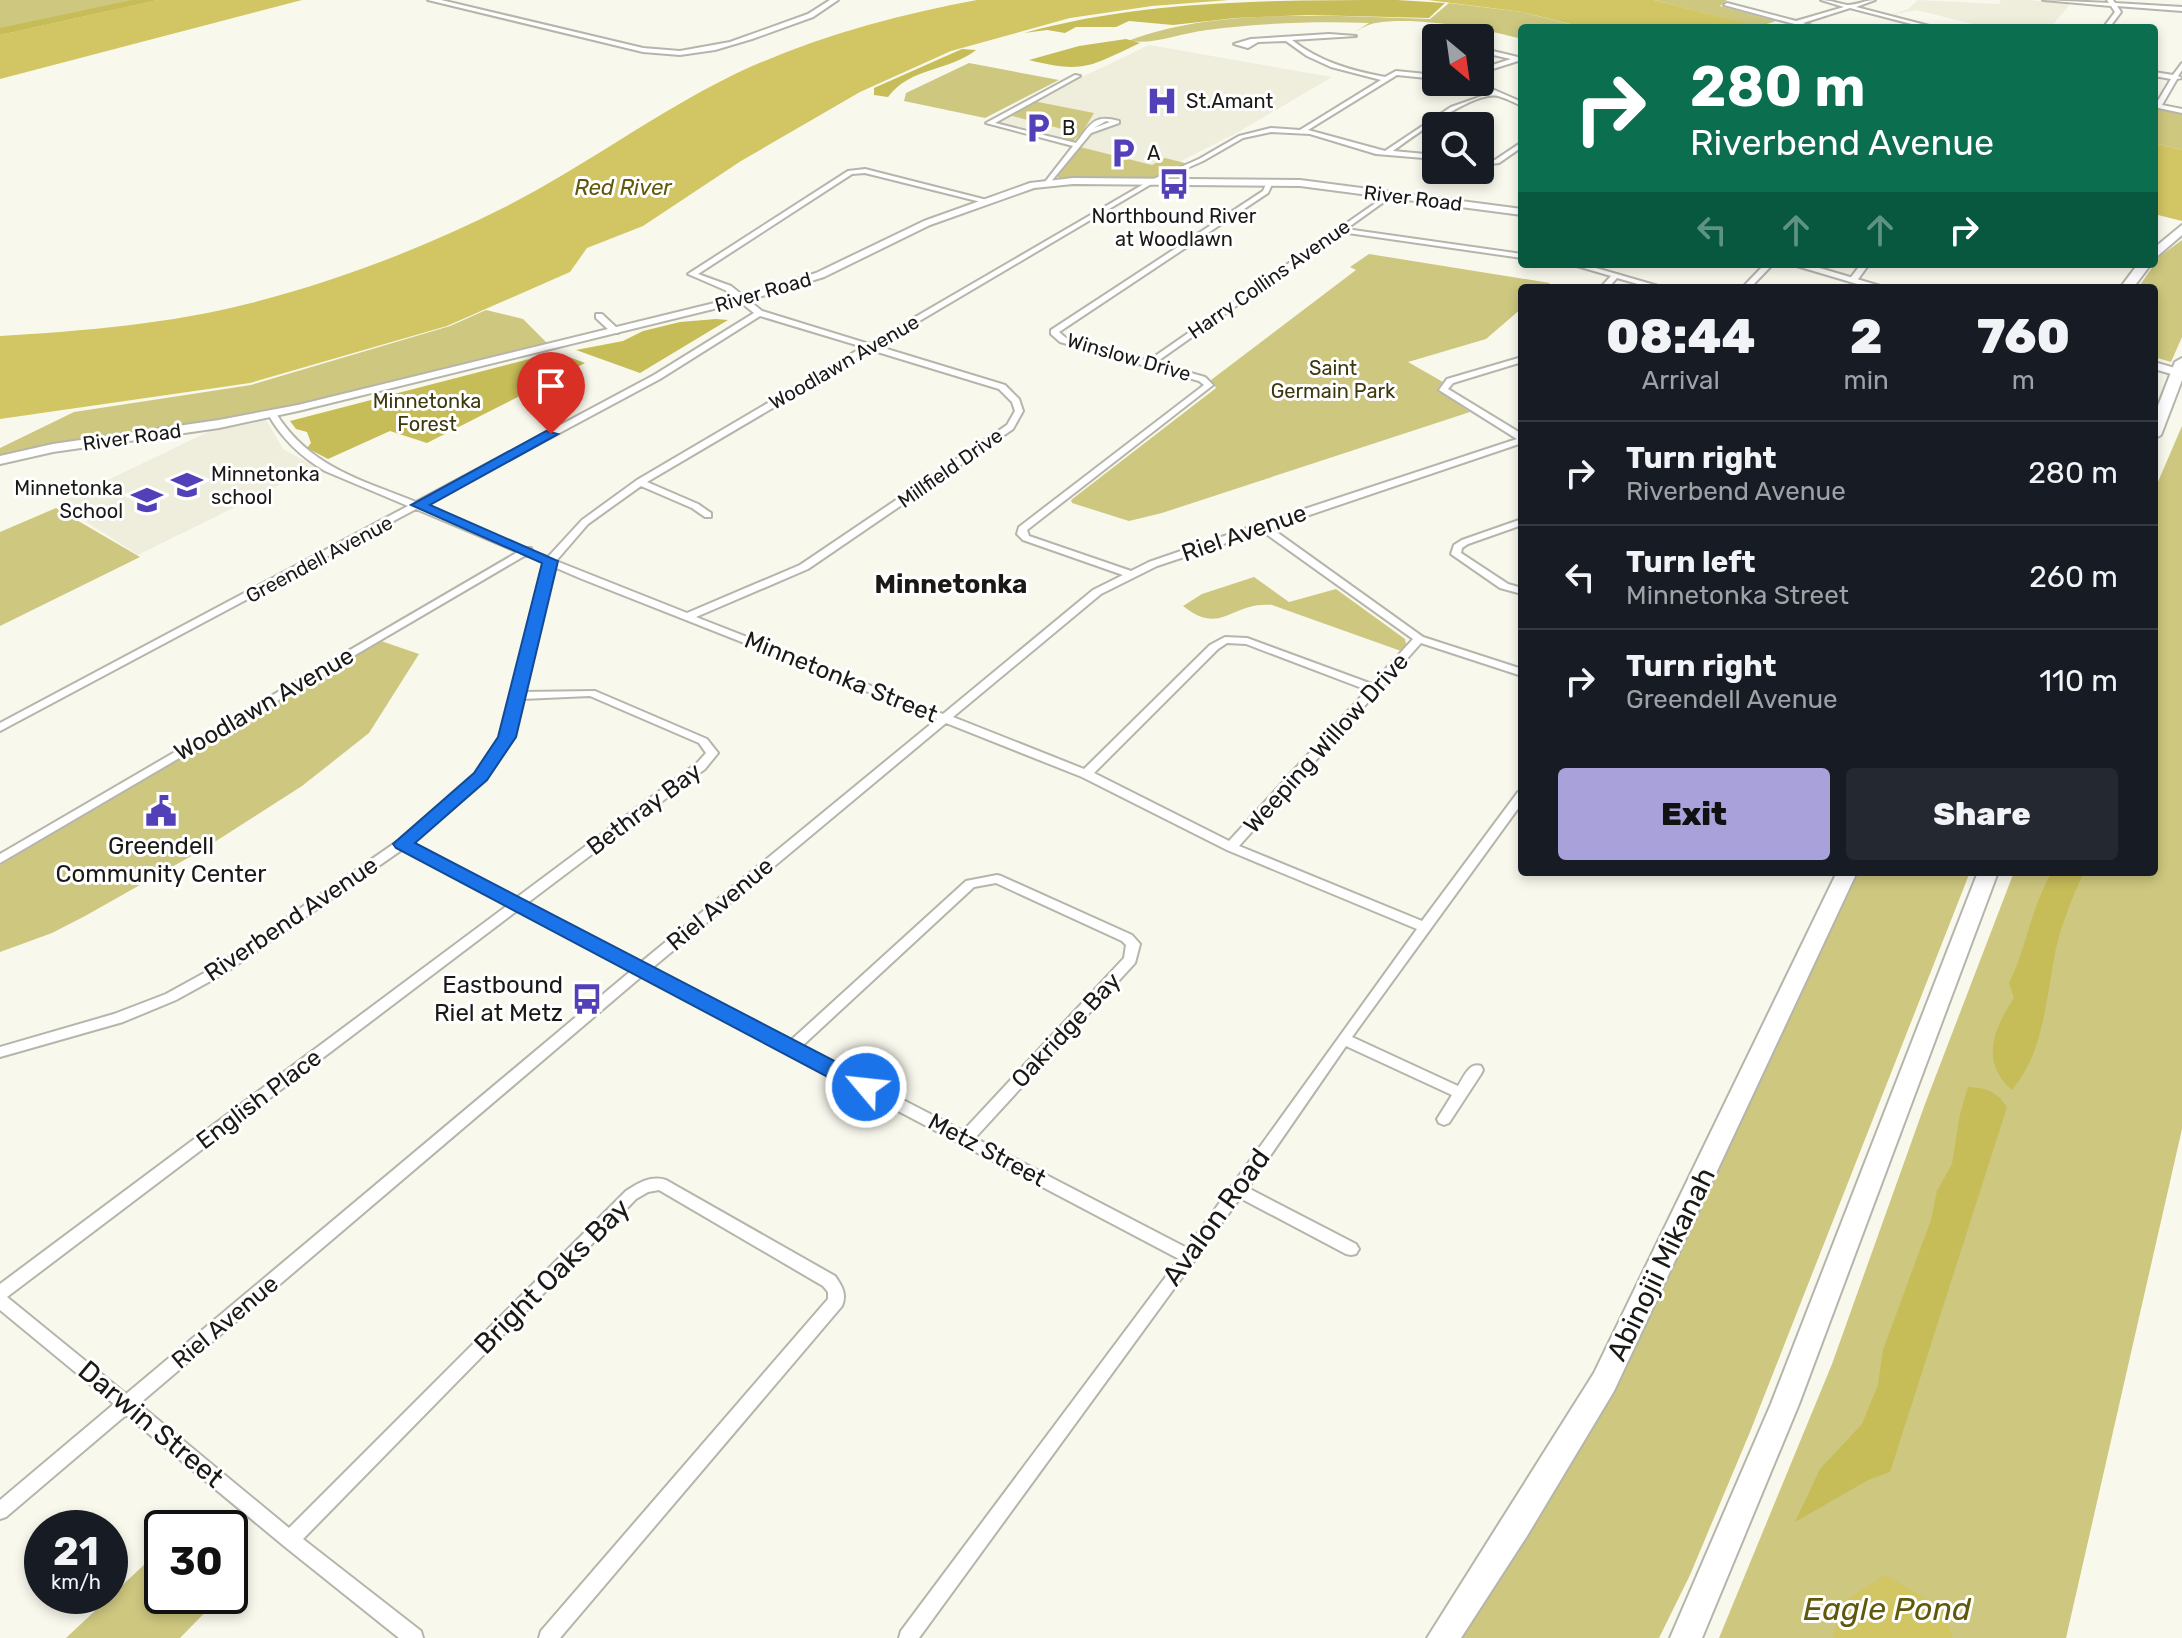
<!DOCTYPE html>
<style>
:root{--surface:#171b24;--page:#242831;--text:#f1f3f6;--muted:#9ea1a6;--line:#363941;--accent:#a9a2da}
body{margin:0;font-family:Rubik,sans-serif;background:var(--page);color:var(--text);height:100vh;display:flex;flex-direction:column;font-size:30px;white-space:nowrap}
*{box-sizing:border-box;margin:0}
p{font-size:26px;color:var(--muted)}
.icon{flex:none;width:44px;height:44px;fill:none;stroke:currentColor;stroke-width:2;stroke-linecap:round;stroke-linejoin:round}
.map{position:relative;flex:1;overflow:hidden}
.sheet{position:absolute;left:1518px;top:284px;width:640px;height:592px;display:flex;flex-direction:column;background:var(--surface);border-radius:8px;box-shadow:0 4px 12px #0003}
.sheet>*{flex:none}
.guide{position:absolute;left:1518px;top:24px;width:640px;height:244px;border-radius:8px;box-shadow:0 4px 12px #0003;background:#0b6e4f;color:#fff;overflow:hidden}
.needle{width:52px;rotate:151deg}
.buttons{position:absolute;left:1422px;top:24px;display:grid;gap:16px}
.buttons a{display:grid;place-items:center;width:72px;height:72px;border-radius:8px;background:var(--surface);box-shadow:0 4px 12px #0003;font-size:40px}
.speed{position:absolute;left:24px;top:1510px;display:flex;gap:16px;font-size:40px;font-weight:700;text-align:center}
.speed>*{display:grid;place-content:center;width:104px;height:104px;border-radius:50%;background:var(--surface);box-shadow:0 4px 12px #0003;line-height:1}
.speed small{font-size:20px;font-weight:400}
.speed .limit{border:4px solid #111;border-radius:12px;background:#fff;color:#111}
.pin{position:absolute;display:grid;place-items:center;width:68px;height:68px;color:#fff;margin:-82px -34px;border-radius:50% 50% 50% 0;rotate:-45deg;box-shadow:0 0 8px #0007}
.pin .icon{rotate:45deg}
.me{position:absolute;width:88px;margin:-44px;rotate:298deg;stroke-linejoin:round;filter:drop-shadow(0 0 6px #0008)}
.turn{display:flex;align-items:center;gap:28px;height:168px;padding:0 40px;font-size:36px}
.turn .icon{width:104px;height:104px;stroke-width:2.5}
.turn b{display:block;font-size:56px;line-height:68px}
.lanes{display:flex;align-items:center;height:76px;padding:0 40px;background:#0003;justify-content:center;gap:40px;direction:ltr}
.lanes .off{opacity:.35}
.eta{display:flex;justify-content:space-evenly;align-items:center;height:136px;text-align:center}
.eta b{font-size:48px;font-weight:800;line-height:56px}
.primary-button{display:flex;gap:16px;margin-top:auto;padding:16px 40px}
.primary-button a{flex:1;height:92px;border-radius:8px;background:var(--accent);color:#111;font-size:32px;font-weight:800;line-height:92px;text-align:center}
.primary-button a+a{background:var(--page);color:var(--text)}
ul{padding:0;list-style:none}
li{display:flex;align-items:center;gap:24px;height:104px;padding:0 40px;border-top:2px solid var(--line)}
li div{flex:1}
li b{display:block;font-size:30px}
li em{font-style:normal}
.map>svg:first-child{display:block}
</style>
<div class="map">
<svg width="2182" height="1638" viewBox="0 0 2182 1638">
<rect width="100%" height="100%" fill="#f9f8ed"/>
<g fill="#efeddb">
<polygon points="1918,0 1999,4 2001,0 2029,0 2070,4 2050,28 1989,28 1916,10 1891,15 1908,9"/>
<polygon points="1149,45 1332,77 1240,131 1152,176 1080,150 984,124"/>
<polygon points="265,418 283,449 316,467 138,555 58,504 214,429"/>
</g>
<g fill="#cec77f">
<polygon points="0,0 157,0 0,35"/>
<polygon points="1654,0 1727,0 1720,6 1776,21 1758,27"/>
<path d="M1449 3 1522 12 1585 28H1522V39C1485 29 1415 16 1376 23 1368 24 1360 29 1353 33L1369 23C1315 21 1261 23 1207 30 1181 33 1155 45 1128 41 1215 7 1337 16 1430 19Z"/>
<polygon points="969,63 1059,80 985,118 904,101 906,93"/>
<polygon points="1033,101 1094,113 1082,133 1071,143 1030,131 1061,139 1074,132 1008,115"/>
<polygon points="2154,108 2182,114 2182,150 2154,143"/>
<polygon points="1080,147 1152,165 1165,158 1189,164 1147,180 1059,178 1056,176"/>
<polygon points="2182,240 2182,337 2171,362 2154,357 2154,288 2138,288 2160,256"/>
<polygon points="1369,254 1550,283 1544,288 1522,288 1522,308 1486,339 1408,362 1443,382 1437,389 1470,412 1162,513 1129,521 1072,503 1071,500 1216,388 1211,380 1356,270 1350,267"/>
<polygon points="486,310 523,319 549,345 225,421 0,457 0,448 74,412 251,385 450,326"/>
<polygon points="2182,426 2182,1129 2066,1638 1719,1638 1832,1364 1925,1104 2014,872 2154,872 2154,491"/>
<polygon points="56,508 140,557 0,626 0,532"/>
<path d="M1254 577 1289 602 1336 589 1405 639 1406 644 1401 651 1272 605C1231 601 1222 637 1183 606L1202 594Z"/>
<polygon points="381,641 419,654 369,733 302,786 202,850 85,916 52,933 0,952 0,865"/>
<polygon points="1857,872 1970,872 1750,1432 1690,1575 1659,1638 1455,1638 1696,1215"/>
<polygon points="162,1548 162,1596 221,1596 180,1638 66,1638"/>
</g>
<g fill="#c6bc58">
<polygon points="132,0 158,0 0,35 0,28"/>
<path d="M1397 0 1445 3 1429 18 1309 15 1235 18 1173 25 1129 21 1116 27H1076L1065 33 1047 30 1024 33C1142 0 1274 0 1397 0Z"/>
<path d="M1126 39 1140 43C1090 66 1085 74 1029 60L1079 46Z"/>
<path d="M962 49 976 50C950 71 910 67 888 97L874 95V88Z"/>
<polygon points="716,319 728,320 640,373 576,350 623,341 643,331 680,322"/>
<polygon points="549,354 561,354 585,363 427,443 390,431 328,459 307,448 311,443 307,432 296,429 290,421"/>
<path d="M2052 872H2084C2073 895 2062 923 2056 948 2046 997 2045 1050 2012 1090 1980 1062 1993 1030 2014 998L2009 983C2027 947 2031 907 2052 872Z"/>
<path d="M1968 1087C1987 1088 1996 1091 2007 1107L1890 1472 1868 1480 1795 1522 1820 1469 1862 1424 1878 1385 1883 1350 1931 1220 1937 1191 1952 1164 1960 1114Z"/>
</g>
<g fill="#d1c663">
<polygon points="157,0 302,0 0,79 0,35"/>
<path d="M977 0H1229L1152 6 1070 18 951 51 860 92 741 161 643 226 587 248 570 272 447 326 250 383 0 419V336C83 331 170 324 251 303 338 281 426 247 505 207 584 167 655 113 735 74 811 38 895 15 977 0Z"/>
<polygon points="1428,0 1654,0 1764,28 1586,28 1522,12"/>
<polygon points="2154,143 2182,150 2182,221 2154,214"/>
<polygon points="1885,1575 1942,1608 1953,1638 1833,1638 1840,1604"/>
</g>
<g fill="none" stroke-linecap="round" stroke-linejoin="round">
<defs>
<g id="minor">
<path d="M1821 0C1831 0 1839 4 1848 5 1857 5 1866 0 1875 0L1856 7 1937 28H1927L1850 8 1803 23 1818 28H1809L1724 5 1727 3 1796 21 1844 7Z"/>
<polygon points="2043,0 2109,3 2107,0 2113,0 2115,3 2182,7 2182,11 2117,6 2121,12 2109,28 2103,28 2115,12 2111,6"/>
<path d="M1329 34 1356 36 1292 40C1320 62 1352 71 1385 77L1396 71 1436 75V79L1397 75 1308 130 1385 151 1451 107 1491 93 1459 82 1485 86 1522 102V106C1515 103 1506 98 1498 96 1473 91 1413 137 1393 151L1436 155V159L1376 154 1310 134 1271 132 1243 138 1203 161 1153 183 877 346 1005 385 1019 399 1023 411 1013 429 808 569 696 617 943 714 1093 590 1123 575 1023 540 1017 534 1019 527 1204 385 1199 381 1060 342 1051 334V330L1263 191 1267 182 1270 180 1273 182 1268 193 1059 332 1066 338 1148 361 1390 193 1392 194V196L1346 229 1522 254V258L1341 232 1155 363 1205 377 1213 385 1027 530 1029 536 1131 571 1149 562 1259 524 1517 439 1439 390 1447 379 1522 357V362L1453 383 1448 389 1522 434V443L1271 528 1423 637 1522 669V676L1421 643 1381 688 1380 691 1377 692 1239 846 1422 921 1518 792 1522 791V803L1352 1037 1458 1086C1464 1077 1469 1062 1481 1066L1483 1070 1481 1074 1449 1123 1444 1125 1439 1123 1437 1119 1452 1095 1346 1046 1248 1188 1356 1244 1359 1249 1356 1254 1351 1255 1346 1254 1240 1198 919 1638H899L901 1631 1179 1259 642 976 139 1404 289 1528 626 1191C638 1183 651 1175 666 1180L835 1276C842 1286 847 1294 842 1306L560 1638H539L541 1631 828 1299V1292L823 1286 659 1190 648 1192 636 1199 303 1539 421 1631 423 1638H399L284 1546 126 1415 6 1517 0 1519V1500L114 1404 0 1310V1284L508 905 403 849 225 973 176 1000 123 1022 0 1057V1047L114 1014 166 994 215 967 398 841 477 773 501 737 545 563 526 555 0 863V854L518 552 416 509 0 731V723L408 506 325 471C300 456 282 439 268 414L269 412H275C309 467 359 479 416 502L654 375 754 313 725 290 688 274 848 171 865 169 987 200V202L985 203 865 173 852 174 698 274 731 286 762 311 869 344 1149 181 1199 159 1239 136 1271 128 1300 130 1381 80 1331 67 1307 56 1286 41 1258 42 1248 48 1234 44 1251 39ZM760 316 863 347 637 480 582 520 548 557 532 551 531 548H525L423 506 660 379ZM871 350 999 389 1012 402 1015 411 1007 425 800 565 687 613 556 561 588 524 641 486 692 508 705 517H711V513L698 504 647 482ZM1262 531 1413 639 1372 684 1247 638 1225 637 1210 645 1084 769 953 717 1101 594 1157 566ZM554 567 582 579 937 719 640 963 526 904 705 769 718 753 707 739 595 691 523 692ZM1227 643 1246 644 1367 690 1229 841 1094 773 1218 649ZM590 696 699 743 706 753 697 763 516 898 410 843 485 779 513 737 522 699ZM946 723 1082 777 1227 850 1417 929 1187 1248 975 1138 1135 963 1140 944 1132 935 1001 876 997 875 966 881 790 1041 651 969ZM996 883 1122 941 1126 945 1124 958 963 1131 801 1047 974 887ZM518 910 632 970 126 1394 7 1297Z"/>
<polygon points="1480,48 1522,58 1522,62 1518,61 1480,73 1480,69 1511,59 1480,52"/>
<polygon points="2182,63 2182,70 2178,76 2182,78 2177,79 2162,105 2182,109 2182,113 2154,107 2154,103 2156,104 2171,79 2154,76 2154,72 2173,75"/>
<path d="M1075 75 1080 76 995 123 1076 143C1091 124 1093 114 1119 121V123L1091 133 1049 184H1045V182L1073 146 986 123ZM1106 121 1110 122 1094 128Z"/>
<polygon points="1522,142 1522,147 1499,163 1480,165 1480,161 1495,160"/>
<polygon points="1570,264 1582,264 1665,288 1652,288 1617,278 1608,288 1600,288 1611,276"/>
<polygon points="1765,264 1773,264 1750,288 1742,288"/>
<polygon points="1861,264 1869,264 1856,282 1850,282 1849,280"/>
<polygon points="596,314 602,314 618,329 618,333 612,333 596,318"/>
<polygon points="1522,519 1522,525 1468,544 1462,548 1461,553 1508,584 1522,588 1522,594 1500,588 1451,554 1454,545 1462,540"/>
</g>
<g id="tertiary">
<polygon points="428,0 441,0 643,48 680,51 730,42 808,14 830,0 838,0 813,17 752,39 715,50 680,55 643,52"/>
<polygon points="1073,178 1300,180 1522,209 1522,215 1300,186 1073,184 1034,188 930,225 824,277 746,301 298,411 219,428 53,452 0,464 0,456 53,444 219,420 298,405 739,297 816,273 924,221 1030,183"/>
<polygon points="1790,264 1806,264 1887,288 1871,288"/>
<polygon points="2154,362 2182,370 2182,377 2154,369"/>
</g>
<g id="primary">
<polygon points="2182,225 2182,235 2154,259 2154,248"/>
<polygon points="2138,264 2151,264 2133,288 2120,288"/>
<polygon points="2182,358 2182,380 2161,435 2154,439 2154,416 2175,362"/>
<polygon points="1837,872 1857,872 1614,1391 1527,1536 1461,1638 1427,1638 1594,1373"/>
<polygon points="1978,872 1998,872 1799,1404 1702,1638 1670,1638 1771,1404"/>
</g>
</defs>
<use href="#minor" stroke="#b6b5ab" stroke-width="4"/>
<use href="#tertiary" stroke="#b6b5ab" stroke-width="4"/>
<use href="#primary" stroke="#b6b5ab" stroke-width="4"/>
<use href="#minor" fill="#fff" fill-rule="evenodd"/>
<use href="#tertiary" fill="#fff" fill-rule="evenodd"/>
<use href="#primary" fill="#fff" fill-rule="evenodd"/>
</g>
<polygon fill="#1a73e8" stroke="#114b97" stroke-width="2" points="546,431 558,434 430,505 558,561 516,737 487,780 415,843 873,1081 876,1087 873,1093 858,1093 396,848 393,844 474,773 498,737 542,563 411,505"/>
<defs>
<symbol id="hospital-bare" viewBox="-9 -9 18 18"><path d="M-5-5h3v3.5h4V-5h3V5h-3V1.5h-4V5h-3Z" fill="#5140b7" stroke="#fff" stroke-width="2.5" paint-order="stroke"/></symbol>
<symbol id="parking-bare" viewBox="-9 -9 18 18"><path d="M-3.5-5.5H1a3.5 3.5 0 0 1 0 7H-1V5.5H-3.5ZM-1-3.4V-.6H.8a1.4 1.4 0 0 0 0-2.8Z" fill="#5140b7" stroke="#fff" stroke-width="2.5" paint-order="stroke"/></symbol>
<symbol id="bus-bare" viewBox="-9 -9 18 18"><path d="M-5-6H5V4H4V6H2V4H-2V6H-4V4H-5ZM-3.5-4V0h7V-4ZM-3.5 1.2v1.5H-2V1.2ZM2 1.2v1.5H3.5V1.2Z" fill="#5140b7" stroke="#fff" stroke-width="2.5" paint-order="stroke"/></symbol>
<symbol id="school-bare" viewBox="-9 -9 18 18"><path d="M0-5L7-2L0 1L-7-2ZM-4 1L0 2.5L4 1V4Q0 6-4 4Z" fill="#5140b7" stroke="#fff" stroke-width="2.5" paint-order="stroke"/></symbol>
<symbol id="civic-bare" viewBox="-9 -9 18 18"><path d="M-.6-6.5H3V-4.5H.6V-3L4-1V1h2V6H-6V1h2V-1L-.6-3ZM-1.2 2.5V6h2.4V2.5Z" fill="#5140b7" stroke="#fff" stroke-width="2.5" paint-order="stroke"/></symbol>
</defs>
<g fill-rule="evenodd">
<use href="#hospital-bare" x="1140" y="79" width="44" height="44"/>
<use href="#parking-bare" x="1016" y="106" width="44" height="44"/>
<use href="#parking-bare" x="1101" y="131" width="44" height="44"/>
<use href="#bus-bare" x="1152" y="162" width="44" height="44"/>
<use href="#school-bare" x="165" y="463" width="44" height="44"/>
<use href="#school-bare" x="125" y="478" width="44" height="44"/>
<use href="#civic-bare" x="139" y="789" width="44" height="44"/>
<use href="#bus-bare" x="565" y="977" width="44" height="44"/>
</g>
<g text-anchor="middle" dominant-baseline="central" stroke-width="6" stroke-linejoin="round" paint-order="stroke">
<g font-size="20" fill="#1a1916" stroke="#fff" text-anchor="start">
<text x="1186" y="101">St.Amant</text>
<text x="1062" y="128">B</text>
<text x="1147" y="153">A</text>
<text x="1174" y="216" text-anchor="middle">Northbound River<tspan x="1174" dy="23">at Woodlawn</tspan></text>
<text x="211" y="474">Minnetonka<tspan x="211" dy="23">school</tspan></text>
<text x="123" y="488" text-anchor="end">Minnetonka<tspan x="123" dy="23">School</tspan></text>
</g>
<g font-size="20" fill="#1a1916" stroke="#fff">
<text transform="translate(1413 198) rotate(7)">River Road</text>
<text transform="translate(1269 279) rotate(-35)">Harry Collins Avenue</text>
<text transform="translate(763 292) rotate(-16)">River Road</text>
<text transform="translate(1129 357) rotate(16)">Winslow Drive</text>
<text transform="translate(844 362) rotate(-30)">Woodlawn Avenue</text>
<text transform="translate(132 437) rotate(-8)">River Road</text>
<text transform="translate(950 468) rotate(-35)">Millfield Drive</text>
<text transform="translate(319 559) rotate(-28)">Greendell Avenue</text>
</g>
<g font-size="20" fill="#3d380d" stroke="#fff">
<text x="1333" y="368">Saint<tspan x="1333" dy="23">Germain Park</tspan></text>
<text x="427" y="401">Minnetonka<tspan x="427" dy="23">Forest</tspan></text>
</g>
<g font-size="22" font-style="italic" fill="#60580b" stroke="#fff">
<text x="623" y="187">Red River</text>
</g>
<g font-size="24" fill="#1a1916" stroke="#fff">
<text transform="translate(1244 533) rotate(-19)">Riel Avenue</text>
<text transform="translate(841 677) rotate(22)">Minnetonka Street</text>
<text transform="translate(264 704) rotate(-30)">Woodlawn Avenue</text>
<text transform="translate(1326 743) rotate(-48)">Weeping Willow Drive</text>
<text transform="translate(644 809) rotate(-37)">Bethray Bay</text>
<text transform="translate(720 904) rotate(-40)">Riel Avenue</text>
<text transform="translate(291 919) rotate(-34)">Riverbend Avenue</text>
<text transform="translate(1066 1030) rotate(-47)">Oakridge Bay</text>
<text transform="translate(259 1099) rotate(-37)">English Place</text>
<text transform="translate(987 1150) rotate(28)">Metz Street</text>
<text transform="translate(225 1322) rotate(-40)">Riel Avenue</text>
</g>
<g font-size="24" fill="#1a1916" stroke="#fff">
<text x="161" y="846">Greendell<tspan x="161" dy="28">Community Center</tspan></text>
<text x="563" y="985" text-anchor="end">Eastbound<tspan x="563" dy="28">Riel at Metz</tspan></text>
</g>
<g font-size="26" font-weight="bold" fill="#1a1916" stroke="#fff">
<text x="951" y="584">Minnetonka</text>
</g>
<g font-size="28" fill="#1a1916" stroke="#fff">
<text transform="translate(1216 1217) rotate(-54)">Avalon Road</text>
<text transform="translate(1661 1264) rotate(-64)">Abinojii Mikanah</text>
<text transform="translate(552 1276) rotate(-45)">Bright Oaks Bay</text>
<text transform="translate(151 1424) rotate(40)">Darwin Street</text>
</g>
<g font-size="32" font-style="italic" fill="#60580b" stroke="#fff">
<text x="1887" y="1609">Eagle Pond</text>
</g>
</g>
</svg>
<div class="buttons">
<a><svg class="needle" viewBox="-14 -14 28 28"><path d="M0-13l5 13h-10z" fill="#e53935"/><path d="M0 13l5-13h-10z" fill="#9ea1a6"/></svg></a>
<a><svg class="icon" aria-label="search" viewBox="0 0 24 24"><circle cx="10" cy="10" r="6"/><path d="M15 15l6 6"/></svg></a>
</div>
<div class="speed"><div>21<small>km/h</small></div><div class="limit">30</div></div>
<div class="pin" style="left:551px;top:434px;background:#d93025"><svg class="icon" aria-label="arrive" viewBox="0 0 24 24"><path d="M6 21V4h12l-3 4 3 4H6"/></svg></div>
<svg class="me" style="left:866px;top:1087px" viewBox="-20 -20 40 40"><circle r="17" fill="#1a73e8" stroke="#fff" stroke-width="3"/><path d="M0-11L8 9 0 5-8 9z" fill="#fff"/></svg>
<div class="guide">
<div class="turn"><svg class="icon" aria-label="right" viewBox="0 0 24 24"><path d="M7 20v-9h11M14 6l5 5-5 5"/></svg><div><b>280 m</b>Riverbend Avenue</div></div>
<div class="lanes"><svg class="icon off" aria-label="left" viewBox="0 0 24 24"><path d="M17 20v-9H6M10 6l-5 5 5 5"/></svg><svg class="icon off" aria-label="ahead" viewBox="0 0 24 24"><path d="M12 20V5M6 11l6-6 6 6"/></svg><svg class="icon off" aria-label="ahead" viewBox="0 0 24 24"><path d="M12 20V5M6 11l6-6 6 6"/></svg><svg class="icon" aria-label="right" viewBox="0 0 24 24"><path d="M7 20v-9h11M14 6l5 5-5 5"/></svg></div>
</div>
<section class="sheet">
<div class="eta">
<div><b>08:44</b><p>Arrival</p></div>
<div><b>2</b><p>min</p></div>
<div><b>760</b><p>m</p></div>
</div>
<ul>
<li><svg class="icon" aria-label="right" viewBox="0 0 24 24"><path d="M7 20v-9h11M14 6l5 5-5 5"/></svg><div><b>Turn right</b><p>Riverbend Avenue</p></div><em>280 m</em></li>
<li><svg class="icon" aria-label="left" viewBox="0 0 24 24"><path d="M17 20v-9H6M10 6l-5 5 5 5"/></svg><div><b>Turn left</b><p>Minnetonka Street</p></div><em>260 m</em></li>
<li><svg class="icon" aria-label="right" viewBox="0 0 24 24"><path d="M7 20v-9h11M14 6l5 5-5 5"/></svg><div><b>Turn right</b><p>Greendell Avenue</p></div><em>110 m</em></li>
</ul>
<div class="primary-button"><a>Exit</a><a>Share</a></div>
</section>
</div>
